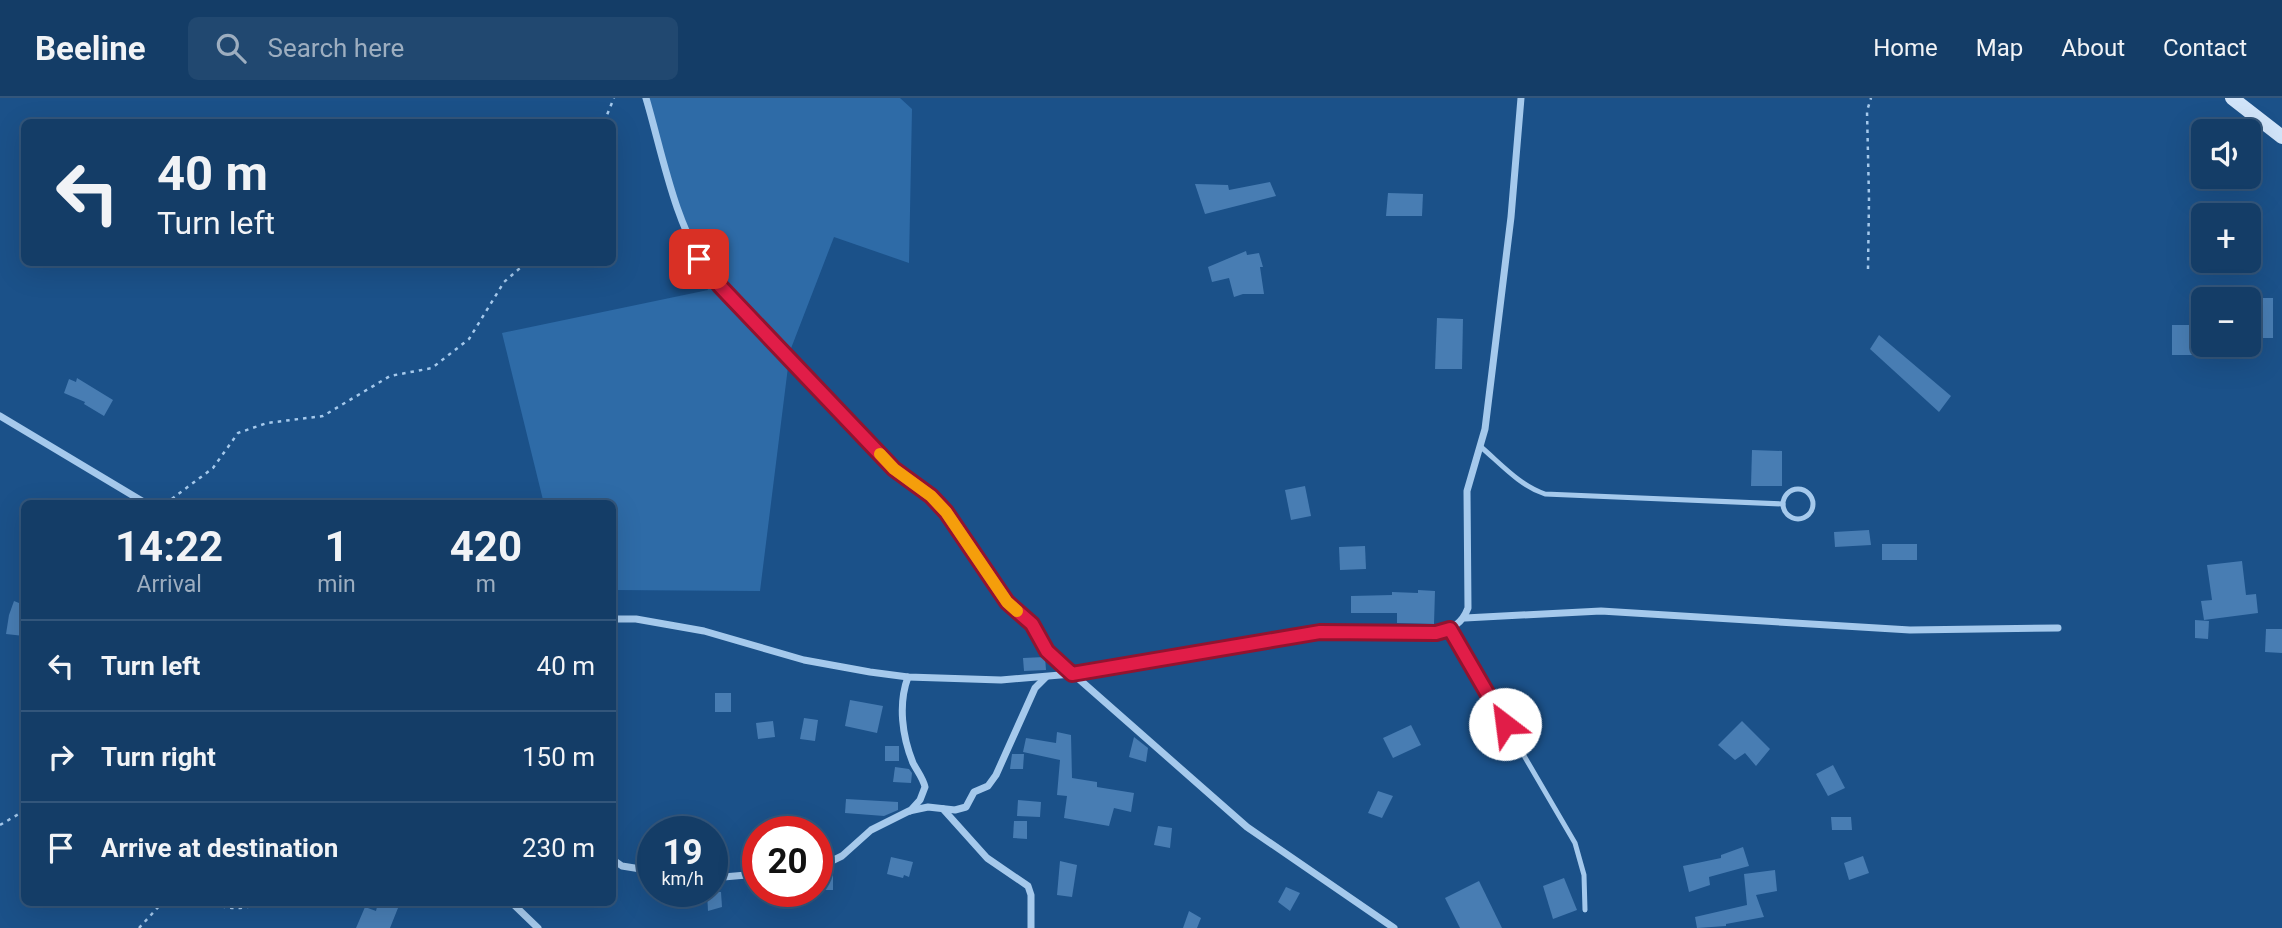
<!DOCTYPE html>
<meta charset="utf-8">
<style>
:root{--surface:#143d67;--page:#214870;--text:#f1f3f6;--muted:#9daec0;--line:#33567b}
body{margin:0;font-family:Roboto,sans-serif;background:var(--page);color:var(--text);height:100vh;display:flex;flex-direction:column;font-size:26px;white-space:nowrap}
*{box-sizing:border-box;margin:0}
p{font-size:23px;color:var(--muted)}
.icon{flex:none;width:38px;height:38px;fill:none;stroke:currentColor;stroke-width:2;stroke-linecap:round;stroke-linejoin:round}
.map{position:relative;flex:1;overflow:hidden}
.panel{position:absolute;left:21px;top:402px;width:595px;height:406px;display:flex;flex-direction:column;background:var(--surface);border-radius:10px;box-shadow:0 7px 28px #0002,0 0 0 2px var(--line)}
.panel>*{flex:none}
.guide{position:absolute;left:21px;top:21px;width:595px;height:147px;border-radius:10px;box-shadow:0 7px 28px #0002,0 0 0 2px var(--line);background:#143d67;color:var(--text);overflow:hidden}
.buttons{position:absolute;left:2191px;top:21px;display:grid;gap:14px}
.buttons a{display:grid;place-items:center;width:70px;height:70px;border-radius:10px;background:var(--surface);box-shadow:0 7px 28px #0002,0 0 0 2px var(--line);font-size:35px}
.speed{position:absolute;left:637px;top:718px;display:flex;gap:14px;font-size:35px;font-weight:700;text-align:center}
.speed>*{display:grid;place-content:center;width:91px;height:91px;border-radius:50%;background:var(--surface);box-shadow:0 7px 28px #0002,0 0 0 2px var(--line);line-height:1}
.speed small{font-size:18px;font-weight:400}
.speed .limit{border:10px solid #d22;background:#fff;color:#111}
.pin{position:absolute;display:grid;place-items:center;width:60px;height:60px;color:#fff;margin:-30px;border-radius:14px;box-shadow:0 4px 10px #0006}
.me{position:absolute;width:77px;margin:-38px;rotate:330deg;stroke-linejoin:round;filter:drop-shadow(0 0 5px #0008)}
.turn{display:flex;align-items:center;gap:24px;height:147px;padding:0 21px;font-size:32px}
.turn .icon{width:91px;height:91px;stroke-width:2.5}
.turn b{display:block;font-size:49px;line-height:60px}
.eta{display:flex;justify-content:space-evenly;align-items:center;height:119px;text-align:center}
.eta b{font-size:42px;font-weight:700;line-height:49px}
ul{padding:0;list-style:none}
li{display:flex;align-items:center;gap:21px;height:91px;padding:0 21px;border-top:2px solid var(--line)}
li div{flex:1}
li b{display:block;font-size:26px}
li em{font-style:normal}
header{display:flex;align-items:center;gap:42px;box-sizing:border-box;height:98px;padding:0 35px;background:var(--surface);border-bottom:2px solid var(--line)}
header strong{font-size:33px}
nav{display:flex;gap:38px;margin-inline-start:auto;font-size:24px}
.search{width:490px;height:63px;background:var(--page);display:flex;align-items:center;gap:18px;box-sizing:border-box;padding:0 24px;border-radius:10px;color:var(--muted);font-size:26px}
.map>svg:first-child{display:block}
</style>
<header>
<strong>Beeline</strong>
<div class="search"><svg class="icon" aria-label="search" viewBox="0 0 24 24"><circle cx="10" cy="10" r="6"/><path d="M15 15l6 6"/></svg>Search here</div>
<nav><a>Home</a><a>Map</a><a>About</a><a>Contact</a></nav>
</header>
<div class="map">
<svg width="2282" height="830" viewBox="0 0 2282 830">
<rect width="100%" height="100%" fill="#1b5189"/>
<polygon fill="#2e6ba7" points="642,0 900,0 912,11 909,165 834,139 790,253 760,493 613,492 612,406 544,406 502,235 708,192"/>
<g fill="#487db3">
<polygon points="1270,84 1276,98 1205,116 1195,86 1228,87 1229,92"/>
<polygon points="1388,95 1423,96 1422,118 1386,118"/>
<polygon points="1246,153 1247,157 1259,155 1263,169 1260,169 1264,196 1243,196 1234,199 1229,180 1212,184 1208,169"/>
<polygon points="2250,200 2273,200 2273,240 2249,240"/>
<polygon points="1437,220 1463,221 1462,271 1435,271"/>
<rect x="2172" y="227" width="31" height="30"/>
<polygon points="1879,237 1951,298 1939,314 1870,251"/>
<polygon points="77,280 113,302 104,318 84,306 85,304 64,295 69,281 76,284"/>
<polygon points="1752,352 1782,353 1782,388 1751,388"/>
<polygon points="1305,388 1311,418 1291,422 1285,392"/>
<polygon points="1869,432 1871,447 1835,449 1834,434"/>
<rect x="1882" y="446" width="35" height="16"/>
<polygon points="1365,448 1366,471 1340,472 1339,449"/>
<polygon points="2242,463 2246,497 2256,496 2258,515 2204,522 2201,503 2212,502 2207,467"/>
<polygon points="1418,492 1435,493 1434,526 1397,525 1397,515 1351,515 1351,498 1392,497 1392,494 1418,495"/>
<polygon points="14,503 24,507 24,538 6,536 9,517"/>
<polygon points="2195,522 2209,523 2208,541 2195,540"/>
<polygon points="2266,531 2282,531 2282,555 2265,554"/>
<polygon points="1023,560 1045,559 1046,572 1024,573"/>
<rect x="715" y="595" width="16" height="19"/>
<polygon points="850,602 883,608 877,635 845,628"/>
<polygon points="804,620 818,622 815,643 800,641"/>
<polygon points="773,623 775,639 758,641 756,625"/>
<polygon points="1742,623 1770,651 1756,668 1745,655 1735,662 1718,647"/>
<polygon points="1411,627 1421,647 1393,660 1383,640"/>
<polygon points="1057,634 1071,637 1072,680 1097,684 1097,689 1134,695 1131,714 1114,710 1109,728 1064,720 1067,698 1057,697 1060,662 1023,654 1026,640 1056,645"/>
<polygon points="1134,639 1148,650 1146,664 1129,659"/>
<rect x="885" y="648" width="14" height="15"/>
<polygon points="1012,656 1024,656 1023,671 1010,671"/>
<polygon points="1833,667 1845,690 1828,698 1816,676"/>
<polygon points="895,669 909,671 912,675 911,685 893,684"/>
<polygon points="1378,693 1393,698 1382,720 1368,715"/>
<polygon points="846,701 898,704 898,712 884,718 845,715"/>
<polygon points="1018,702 1041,704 1040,719 1017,718"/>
<polygon points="1831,719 1851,719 1852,732 1832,732"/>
<polygon points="1014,723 1027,723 1027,741 1013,740"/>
<polygon points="1158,728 1172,730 1170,750 1154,747"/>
<polygon points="1743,749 1749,768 1709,779 1710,787 1689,794 1683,768 1721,760 1721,757"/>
<polygon points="1863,758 1869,775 1849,782 1844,765"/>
<polygon points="891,759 913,764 909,779 904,777 903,780 887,776"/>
<polygon points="1060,763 1077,767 1072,799 1057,797"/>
<polygon points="1775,772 1777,793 1756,797 1764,819 1726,826 1726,828 1697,830 1695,819 1747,807 1744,776"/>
<polygon points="833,775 833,792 817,792 817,776"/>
<polygon points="1564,780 1577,812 1553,821 1543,788"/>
<polygon points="1479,783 1502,830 1460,830 1445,800"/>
<polygon points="1286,789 1300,795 1290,813 1278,804"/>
<polygon points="707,794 721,794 722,809 708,813"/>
<polygon points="378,805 400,805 390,830 356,830 365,809 376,813"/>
<polygon points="1189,813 1201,820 1197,830 1183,830"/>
</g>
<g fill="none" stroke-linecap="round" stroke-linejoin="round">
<g stroke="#a5c9ec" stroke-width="2.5" stroke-dasharray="3.5 5" stroke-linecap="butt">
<polyline points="604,24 614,0"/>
<polyline points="1868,171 1869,101 1867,13 1871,0"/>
<polyline points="165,406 213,370 238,335 267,325 323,318 390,278 432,270 469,241 504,184 527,164"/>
<polyline points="0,727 24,713"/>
<path d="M205 805C225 810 242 813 261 805"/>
<polyline points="139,830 162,805"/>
</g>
<g stroke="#a5c9ec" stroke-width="5">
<path d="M1481 349C1501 366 1519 387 1545 396L1783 406"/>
<circle cx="1798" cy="406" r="15"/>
<polyline points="1450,531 1575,745 1584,777 1585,812"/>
</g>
<g stroke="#a5c9ec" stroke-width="7">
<path d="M646 0C663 58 674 123 708 174L894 371 931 398 946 414 1007 504 1032 526 1047 553 1247 729 1394 830"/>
<polyline points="0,318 147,406"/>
<polyline points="1465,520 1601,513 1910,532 2058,530"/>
<path d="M612 521H636L704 533 804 562 870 574 908 579 1001 582 1072 576 1320 534 1436 535C1452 531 1462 526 1468 510L1467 393 1485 331 1511 119 1521 0"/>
<path d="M908 579C898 606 902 638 913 665 917 673 923 680 925 689L920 702 910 713"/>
<polyline points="943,711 987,760 1028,788 1031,797 1031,830"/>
<polyline points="612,761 622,768 653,773"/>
<polyline points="817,770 842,758 871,732 909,713 928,709 955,712 966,709 974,694 988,688 996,677 1035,590 1046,579"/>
<polyline points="712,780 758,776"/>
<polyline points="512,805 538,830"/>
</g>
<polyline stroke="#d1e4f9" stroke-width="14" points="2232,0 2282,39"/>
</g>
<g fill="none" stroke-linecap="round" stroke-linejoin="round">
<defs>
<polyline id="route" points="699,161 720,188 894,371 931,398 946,414 1007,504 1032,526 1047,553 1072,576 1320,534 1436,535 1450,531 1505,626"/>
</defs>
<use href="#route" stroke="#92132f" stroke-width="18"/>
<use href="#route" stroke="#e11d48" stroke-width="12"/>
<polyline stroke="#f59e0b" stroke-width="12" points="880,356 894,371 931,398 946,414 1007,504 1017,513"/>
</g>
</svg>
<div class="buttons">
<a><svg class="icon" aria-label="sound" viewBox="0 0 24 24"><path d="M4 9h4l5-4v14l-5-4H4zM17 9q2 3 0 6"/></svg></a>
<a>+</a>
<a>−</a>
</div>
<div class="speed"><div>19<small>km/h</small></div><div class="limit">20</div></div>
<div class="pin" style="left:699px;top:161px;background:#d93025"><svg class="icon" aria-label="arrive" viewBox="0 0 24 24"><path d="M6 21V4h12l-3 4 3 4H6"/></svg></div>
<svg class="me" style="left:1505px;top:626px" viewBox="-20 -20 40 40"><circle r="19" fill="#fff"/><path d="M0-13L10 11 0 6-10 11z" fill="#e11d48"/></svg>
<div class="guide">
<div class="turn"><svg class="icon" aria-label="left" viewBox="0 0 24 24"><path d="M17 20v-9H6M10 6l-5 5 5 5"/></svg><div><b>40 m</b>Turn left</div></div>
</div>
<section class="panel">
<div class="eta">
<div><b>14:22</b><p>Arrival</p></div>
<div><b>1</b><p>min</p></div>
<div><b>420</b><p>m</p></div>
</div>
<ul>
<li><svg class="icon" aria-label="left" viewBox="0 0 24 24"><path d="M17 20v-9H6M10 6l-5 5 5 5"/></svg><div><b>Turn left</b></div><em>40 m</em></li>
<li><svg class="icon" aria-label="right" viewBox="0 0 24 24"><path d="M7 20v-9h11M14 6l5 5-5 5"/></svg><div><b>Turn right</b></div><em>150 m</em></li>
<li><svg class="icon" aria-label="arrive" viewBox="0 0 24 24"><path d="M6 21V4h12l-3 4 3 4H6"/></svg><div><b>Arrive at destination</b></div><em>230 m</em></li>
</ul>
</section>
</div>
